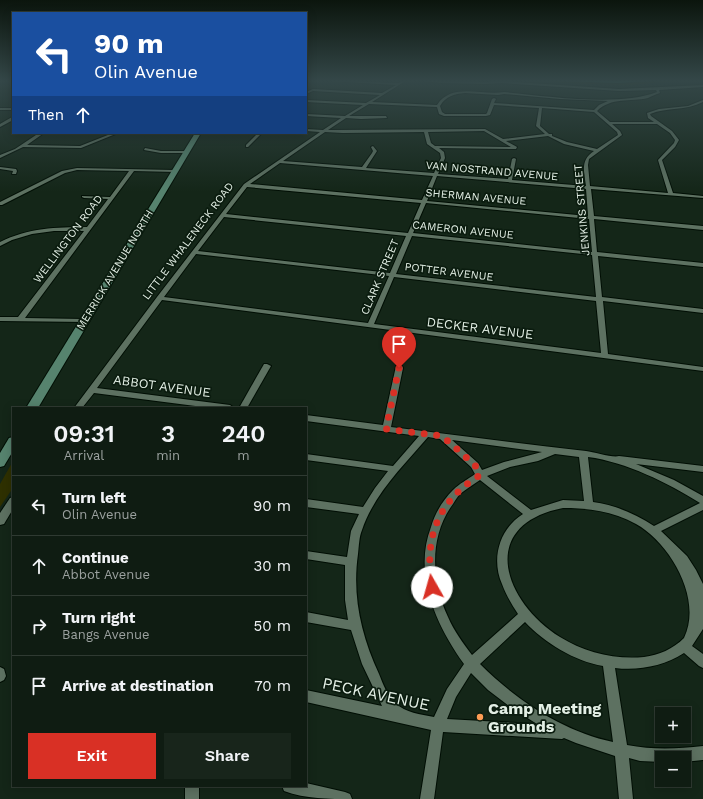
<!DOCTYPE html>
<meta charset="utf-8">
<style>
:root{--surface:#0f1c12;--page:#18251b;--text:#f1f3f6;--muted:#9ba19f;--line:#2f3a32;--accent:#d93025}
body{margin:0;font-family:"Work Sans",sans-serif;background:var(--page);color:var(--text);height:100vh;display:flex;flex-direction:column;font-size:15px;white-space:nowrap}
*{box-sizing:border-box;margin:0}
p{font-size:13px;color:var(--muted)}
.icon{flex:none;width:22px;height:22px;fill:none;stroke:currentColor;stroke-width:2;stroke-linecap:round;stroke-linejoin:round}
.map{position:relative;flex:1;overflow:hidden}
.panel{position:absolute;left:12px;top:407px;width:295px;height:380px;display:flex;flex-direction:column;background:var(--surface);border-radius:0px;box-shadow:0 2px 10px #0003,0 0 0 1px var(--line)}
.panel>*{flex:none}
.top-card{position:absolute;left:12px;top:12px;width:295px;height:122px;border-radius:0px;box-shadow:0 2px 10px #0003,0 0 0 1px var(--line);background:#1a4fa0;color:#fff;overflow:hidden}
.buttons{position:absolute;left:655px;top:707px;display:grid;gap:8px}
.buttons a{display:grid;place-items:center;width:36px;height:36px;border-radius:0px;background:var(--surface);box-shadow:0 2px 10px #0003,0 0 0 1px var(--line);font-size:20px}
.pin{position:absolute;display:grid;place-items:center;width:34px;height:34px;color:#fff;margin:-41px -17px;border-radius:50% 50% 50% 0;rotate:-45deg;box-shadow:0 0 4px #0007}
.pin .icon{rotate:45deg}
.me{position:absolute;width:44px;margin:-22px;rotate:353deg;stroke-linejoin:round;filter:drop-shadow(0 0 3px #0008)}
.turn{display:flex;align-items:center;gap:14px;height:84px;padding:0 16px;font-size:18px}
.turn .icon{width:52px;height:52px;stroke-width:2.5}
.turn b{display:block;font-size:28px;line-height:34px}
.then{display:flex;align-items:center;height:38px;padding:0 16px;background:#0003;gap:8px;font-size:15px}
.eta{display:flex;justify-content:space-evenly;align-items:center;height:68px;text-align:center}
.eta b{font-size:24px;font-weight:600;line-height:28px}
.action{display:flex;gap:8px;margin-top:auto;padding:8px 16px}
.action a{flex:1;height:46px;border-radius:0px;background:var(--accent);color:#fff;font-size:16px;font-weight:600;line-height:46px;text-align:center}
.action a+a{background:var(--page);color:var(--text)}
ul{padding:0;list-style:none}
li{display:flex;align-items:center;gap:12px;height:60px;padding:0 16px;border-top:1px solid var(--line)}
li div{flex:1}
li b{display:block;font-size:15px}
li em{font-style:normal}
.map>svg:first-child{display:block}
</style>
<div class="map">
<svg width="703" height="799" viewBox="0 0 703 799">
<rect width="100%" height="100%" fill="#142618"/>
<g fill="#2e3000">
<polygon points="533,80 607,83 690,80 628,85 565,83"/>
<polygon points="13,461 13,488 0,507 0,484"/>
</g>
<g fill="none" stroke-linecap="round" stroke-linejoin="round">
<defs>
<g id="street">
<path d="M315 80 399 83 404 80H407L372 102 437 105C452 82 482 96 504 92 546 96 619 107 657 92L656 90 619 91 502 83 485 84 442 83 412 80 485 82 502 81 619 89 703 85V87L659 90 660 93C656 94 652 96 648 98 630 102 611 97 597 111L610 122H654L648 118 647 113 659 109 688 106 703 100V102C686 111 667 107 650 114L651 116 672 131 679 140 675 147 662 160 673 193 703 196V198L591 189 594 216 703 226V230L594 219 597 252 703 263V267L598 256 602 297 703 309V313L603 301 608 354 703 367V371L162 300 97 388 230 405 234 408H211L94 393 82 408H74L157 297 244 184 320 132 306 131V129L323 130 341 118 306 116V114L345 116 363 105 306 102V100L366 103 380 95 313 91 306 94V92L313 89 382 93 396 85ZM465 93 498 95 504 94 560 99 608 101 599 105 594 110 494 103 496 99 494 98 492 99 487 113 486 114H445L442 112 440 106C446 96 454 94 465 93ZM369 104 437 107 439 114 444 116H486L490 115 494 105 539 108 536 126 545 134 503 139 485 129 328 130 346 118 361 119 387 118 386 116H349ZM542 108 594 112 617 132 618 135 597 149 567 142 552 136V134H549L540 126ZM612 124H657L670 133 675 140 674 143 658 160 668 193 590 186 588 165 589 159 622 135 620 131ZM484 131 511 147 435 146 431 143 428 132ZM325 132 343 133 424 132 427 144 440 153 441 158 434 173 366 168 377 151 373 146 371 147 373 151 372 153 362 167 283 161ZM548 136 564 144 594 151C580 160 584 171 586 186L512 180 516 159 514 158 512 159 508 179 438 174 445 158 444 152 439 148 516 149 517 147 506 141ZM280 163 433 176 422 200 250 184ZM437 176 586 189 588 216 427 201ZM247 187 421 203 408 233 226 214ZM426 203 589 219 592 252 413 233ZM224 217 406 236 390 273 198 251ZM412 236 592 255 596 297 396 274ZM196 254 389 276 368 323 164 297ZM394 277 596 301 601 353 374 324Z"/>
<rect x="0" y="108" width="13" height="2"/>
<polygon points="12,117 13,117 13,120 0,127 0,124"/>
<polygon points="39,133 44,133 27,145 80,146 113,133 118,133 81,148 23,147 0,158 0,155 15,149"/>
<polygon points="258,133 262,133 248,147 246,147 246,145"/>
<polygon points="145,148 161,151 186,151 188,152 186,153 161,153 144,150"/>
<polygon points="0,167 16,169 17,171 16,174 12,174 13,171 0,169"/>
<path d="M77 168 175 170 177 171 175 172 134 171 25 318 84 319 86 320V322L0 321V317H18L84 231H54L32 234 12 240 0 246V242C28 228 56 227 87 227L108 199 84 198 82 197V196L110 197 129 171 77 170 65 173 2 205H0V202L62 171Z"/>
<polygon points="264,364 267,364 271,366 247,408 239,408"/>
<path d="M396 366H402L403 368 391 427C456 435 521 444 586 451 594 452 613 458 619 456L703 466V472L636 464 674 480 703 496V510L661 531 687 556 696 570 703 584V629L692 646 703 654V668L699 666 684 653C664 666 638 671 615 668L627 745C653 750 677 749 703 746V760L684 762V758H662V762L640 761 629 758 633 799H619L615 756 576 743 564 738 562 739 443 732 434 799H420L431 730 306 702V690L382 706 362 664 351 630 306 622V612L348 620 345 600V565L306 559V551L347 557 351 531 359 514 306 507V499L363 507 375 488 388 471 306 460V454L393 466 419 436 306 421V415L383 425ZM428 437 440 439 471 467 475 474C468 479 459 484 453 490 443 500 435 513 431 527 413 574 436 625 464 664L447 689 434 717C420 714 406 713 395 703 387 695 383 684 379 674 361 635 352 596 358 554 359 546 359 537 362 530 374 494 404 465 428 437ZM452 440 542 452 504 462 482 470 478 463ZM555 454 579 457 584 501 563 500 531 510 487 476 510 467 538 461ZM588 457C626 462 668 483 700 503L654 526C636 514 615 505 593 502ZM480 480 523 514C499 529 491 559 502 584 506 595 512 605 518 614L472 655C463 643 454 631 448 617 431 581 429 536 453 504 455 501 457 497 460 494 466 489 473 485 480 480ZM563 508C589 508 612 511 636 524 670 543 703 599 684 638 673 649 659 655 644 657 615 660 584 652 560 637 503 601 477 525 563 508ZM525 622C545 643 574 661 603 666L613 742C562 731 516 700 480 664ZM471 673 488 690 513 709 537 724 447 719 456 697Z"/>
<polygon points="13,497 13,509 4,524 0,525 0,513 10,498"/>
<polygon points="0,667 4,669 6,676 4,680 0,682"/>
<path d="M306 783 345 792 350 794 352 799C329 799 306 799 284 791L282 786H306Z"/>
<rect x="185" y="786" width="14" height="13"/>
</g>
<g id="secondary">
<polygon points="195,133 201,133 38,408 26,408"/>
<polygon points="13,437 13,451 4,466 0,467 0,453 9,438"/>
</g>
<polygon id="highway" points="563,80 662,80 617,83 565,81"/>
</defs>
<use href="#street" stroke="#010e04" stroke-width="2"/>
<use href="#secondary" stroke="#010e04" stroke-width="2"/>
<use href="#highway" stroke="#010e04" stroke-width="2"/>
<use href="#street" fill="#5d7161" fill-rule="evenodd"/>
<use href="#secondary" fill="#56836e" fill-rule="evenodd"/>
<use href="#highway" fill="#45ac8c" fill-rule="evenodd"/>
</g>
<linearGradient id="sky" x2="0" y2="1"><stop stop-color="#0b150d"/><stop offset="0.42" stop-color="#344748"/><stop offset="1" stop-color="#344748" stop-opacity="0"/></linearGradient>
<rect width="703" height="192" fill="url(#sky)"/>
<g fill="none" stroke-linecap="round" stroke-linejoin="round">
<path stroke="#d93025" stroke-width="7" stroke-dasharray="0 12.6" d="M399 368 386 429 442 436 475 465 480 475C437 502 424 538 432 587"/>
</g>
<circle fill="#fd9c55" stroke="#0b1c0f" stroke-width="1.5" cx="480" cy="717" r="4"/>
<g text-anchor="middle" dominant-baseline="central" stroke-width="3.5" stroke-linejoin="round" paint-order="stroke">
<g font-size="11" fill="#e3efe5" stroke="#0b1c0f">
<text transform="translate(492 171) rotate(5)">VAN NOSTRAND AVENUE</text>
<text transform="translate(476 197) rotate(5)">SHERMAN AVENUE</text>
<text transform="translate(582 210) rotate(-95)">JENKINS STREET</text>
<text transform="translate(463 230) rotate(6)">CAMERON AVENUE</text>
<text transform="translate(68 239) rotate(-53)">WELLINGTON ROAD</text>
<text transform="translate(188 241) rotate(-53)">LITTLE WHALENECK ROAD</text>
<text transform="translate(115 270) rotate(-59)">MERRICK AVENUE NORTH</text>
<text transform="translate(449 272) rotate(7)">POTTER AVENUE</text>
<text transform="translate(380 277) rotate(-67)">CLARK STREET</text>
</g>
<g font-size="13" fill="#e3efe5" stroke="#0b1c0f">
<text transform="translate(480 328) rotate(7)">DECKER AVENUE</text>
<text transform="translate(162 386) rotate(8)">ABBOT AVENUE</text>
</g>
<g font-size="16" fill="#e3efe5" stroke="#0b1c0f">
<text transform="translate(376 694) rotate(12)">PECK AVENUE</text>
</g>
<g font-size="16" font-weight="bold" fill="#e3efe5" stroke="#0b1c0f" text-anchor="start">
<text x="488" y="708">Camp Meeting<tspan x="488" dy="18">Grounds</tspan></text>
</g>
</g>
</svg>
<div class="buttons">
<a>+</a>
<a>−</a>
</div>
<div class="pin" style="left:399px;top:368px;background:#d93025"><svg class="icon" aria-label="arrive" viewBox="0 0 24 24"><path d="M6 21V4h12l-3 4 3 4H6"/></svg></div>
<svg class="me" style="left:432px;top:587px" viewBox="-20 -20 40 40"><circle r="19" fill="#fff"/><path d="M0-13L10 11 0 6-10 11z" fill="#d93025"/></svg>
<div class="top-card">
<div class="turn"><svg class="icon" aria-label="left" viewBox="0 0 24 24"><path d="M17 20v-9H6M10 6l-5 5 5 5"/></svg><div><b>90 m</b>Olin Avenue</div></div>
<div class="then">Then<svg class="icon" aria-label="ahead" viewBox="0 0 24 24"><path d="M12 20V5M6 11l6-6 6 6"/></svg></div>
</div>
<section class="panel">
<div class="eta">
<div><b>09:31</b><p>Arrival</p></div>
<div><b>3</b><p>min</p></div>
<div><b>240</b><p>m</p></div>
</div>
<ul>
<li><svg class="icon" aria-label="left" viewBox="0 0 24 24"><path d="M17 20v-9H6M10 6l-5 5 5 5"/></svg><div><b>Turn left</b><p>Olin Avenue</p></div><em>90 m</em></li>
<li><svg class="icon" aria-label="ahead" viewBox="0 0 24 24"><path d="M12 20V5M6 11l6-6 6 6"/></svg><div><b>Continue</b><p>Abbot Avenue</p></div><em>30 m</em></li>
<li><svg class="icon" aria-label="right" viewBox="0 0 24 24"><path d="M7 20v-9h11M14 6l5 5-5 5"/></svg><div><b>Turn right</b><p>Bangs Avenue</p></div><em>50 m</em></li>
<li><svg class="icon" aria-label="arrive" viewBox="0 0 24 24"><path d="M6 21V4h12l-3 4 3 4H6"/></svg><div><b>Arrive at destination</b></div><em>70 m</em></li>
</ul>
<div class="action"><a>Exit</a><a>Share</a></div>
</section>
</div>
